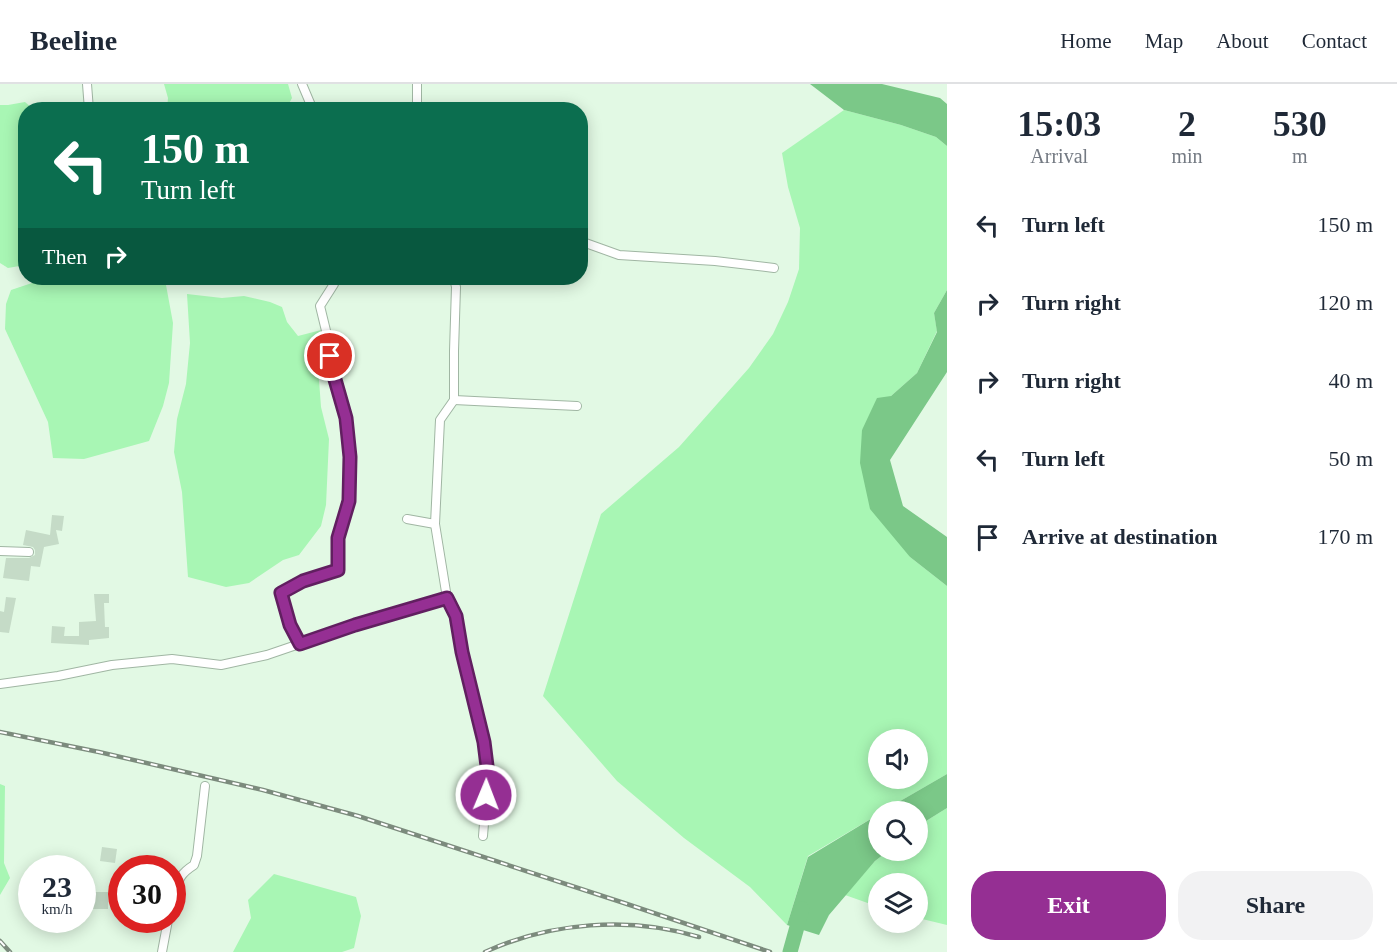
<!DOCTYPE html>
<style>
:root{--surface:#fff;--page:#f2f2f3;--text:#1f2937;--muted:#747a83;--line:#e0e1e3;--accent:#952f93}
body{margin:0;font-family:Georgia,serif;background:var(--page);color:var(--text);height:100vh;display:flex;flex-direction:column;font-size:22px;white-space:nowrap}
*{box-sizing:border-box;margin:0}
p{font-size:20px;color:var(--muted)}
.icon{flex:none;width:33px;height:33px;fill:none;stroke:currentColor;stroke-width:2;stroke-linecap:round;stroke-linejoin:round}
.map{position:relative;flex:1;overflow:hidden}
.sheet{display:flex;flex-direction:column;background:var(--surface);width:450px}
.sheet>*{flex:none}
.hud{position:absolute;left:18px;top:18px;width:570px;height:183px;border-radius:24px;box-shadow:0 3px 15px #0003;background:#0b6e4f;color:#fff;overflow:hidden}
.fabs{position:absolute;left:868px;top:645px;display:grid;gap:12px}
.fabs a{display:grid;place-items:center;width:60px;height:60px;border-radius:50%;background:var(--surface);box-shadow:0 3px 15px #0003;font-size:30px}
.speed{position:absolute;left:18px;top:771px;display:flex;gap:12px;font-size:30px;font-weight:700;text-align:center}
.speed>*{display:grid;place-content:center;width:78px;height:78px;border-radius:50%;background:var(--surface);box-shadow:0 3px 15px #0003;line-height:1}
.speed small{font-size:15px;font-weight:400}
.speed .limit{border:9px solid #d22;background:#fff;color:#111}
.pin{position:absolute;display:grid;place-items:center;width:51px;height:51px;color:#fff;margin:-26px;border:3px solid #fff;border-radius:50%;box-shadow:0 2px 6px #0007}
.me{position:absolute;width:66px;margin:-33px;rotate:1deg;stroke-linejoin:round;filter:drop-shadow(0 0 4px #0008)}
.turn{display:flex;align-items:center;gap:21px;height:126px;padding:0 24px;font-size:27px}
.turn .icon{width:78px;height:78px;stroke-width:2.5}
.turn b{display:block;font-size:42px;line-height:51px}
.then{display:flex;align-items:center;height:57px;padding:0 24px;background:#0003;gap:12px;font-size:22px}
.eta{display:flex;justify-content:space-evenly;align-items:center;height:102px;text-align:center}
.eta b{font-size:36px;font-weight:700;line-height:42px}
.primary-button{display:flex;gap:12px;margin-top:auto;padding:12px 24px}
.primary-button a{flex:1;height:69px;border-radius:24px;background:var(--accent);color:#fff;font-size:24px;font-weight:700;line-height:69px;text-align:center}
.primary-button a+a{background:var(--page);color:var(--text)}
ul{padding:0;list-style:none}
li{display:flex;align-items:center;gap:18px;height:78px;padding:0 24px}
li div{flex:1}
li b{display:block;font-size:22px}
li em{font-style:normal}
header{display:flex;align-items:center;gap:36px;box-sizing:border-box;height:84px;padding:0 30px;background:var(--surface);border-bottom:2px solid var(--line)}
header strong{font-size:28px}
nav{display:flex;gap:33px;margin-inline-start:auto;font-size:21px}
main{display:flex;flex:1;min-height:0}
.map>svg:first-child{display:block}
</style>
<header>
<strong>Beeline</strong>
<nav><a>Home</a><a>Map</a><a>About</a><a>Contact</a></nav>
</header>
<main>
<div class="map">
<svg width="947" height="868" viewBox="0 0 947 868">
<rect width="100%" height="100%" fill="#e2f9e4"/>
<g fill="#a8f6b4" fill-rule="evenodd">
<polygon points="164,0 288,0 292,14 286,25 167,25 168,14"/>
<polygon points="25,18 33,25 26,26 25,181 8,184 0,179 0,21 8,21"/>
<path d="M844 26 901 41 936 53 947 62V206L934 229 937 247 917 289 891 312 862 346 910 473 947 502V690L883 727 879 728V730L808 772 787 841 750 803 684 754 617 697 543 612 601 430 679 363 749 284 773 250 788 218 799 185 800 144 788 103 782 69ZM879 656H918V694H879Z"/>
<polygon points="47,194 152,194 166,201 173,239 169,299 163,322 149,357 84,375 53,374 48,338 5,245 6,220 11,206"/>
<polygon points="187,210 222,214 244,212 270,218 282,223 287,238 298,252 325,245 314,271 319,296 321,323 329,355 326,421 321,442 299,471 283,476 249,499 226,503 188,493 182,408 174,368 177,335 186,300 190,259"/>
<polygon points="0,700 5,702 4,779 10,794 0,811"/>
<polygon points="947,724 947,841 918,834 918,800 879,800 879,823 845,811 875,777 888,767 918,766 918,742"/>
<polygon points="274,790 356,813 361,832 354,864 342,868 233,868 251,834 248,816"/>
</g>
<g fill="#7bc888">
<polygon points="810,0 882,0 940,14 947,20 947,62 936,53 901,41 844,26"/>
<polygon points="947,206 947,288 890,376 903,422 947,453 947,502 910,473 870,425 860,379 862,346 877,314 891,312 917,289 937,248 934,229"/>
<polygon points="947,690 947,724 918,742 918,728 883,727"/>
<polygon points="879,730 879,766 888,767 875,777 829,831 819,851 787,841 808,773"/>
</g>
<g fill="none" stroke-linecap="round" stroke-linejoin="round">
<polyline stroke="#7bc888" stroke-width="15" points="790,868 802,825"/>
</g>
<g fill="#c5dbc7">
<polygon points="52,431 64,432 62,447 56,446 59,460 44,463 40,483 31,482 29,497 3,494 6,474 29,474 35,471 35,466 33,463 23,461 26,446 50,451"/>
<polygon points="94,510 109,510 109,519 104,519 105,543 109,543 109,554 89,556 89,561 51,559 52,542 65,543 64,552 79,552 79,538 96,537"/>
<polygon points="6,513 16,514 9,549 0,548 0,527 4,528"/>
<polygon points="102,763 117,765 115,779 100,777"/>
<rect x="91" y="808" width="17" height="17"/>
</g>
<g fill="none" stroke-linecap="round" stroke-linejoin="round">
<defs>
<g id="minor">
<polyline points="87,0 89,26"/>
<polyline points="302,0 313,26"/>
<polyline points="417,0 417,26"/>
<polyline points="580,157 619,171 715,177 774,184"/>
<polyline points="454,316 577,322"/>
<polyline points="407,435 435,440"/>
<polyline points="0,467 29,468"/>
<polyline points="447,514 456,532 462,568 484,658 488,690 483,752"/>
<polyline points="300,560 290,541 281,509 304,497 338,487 338,454 349,417 350,373 346,334 332,285 329,259 320,222 334,200 334,194"/>
<polyline points="0,600 58,592 112,581 172,575 221,581 267,571 355,541 447,514 435,440 440,336 454,316 454,267 456,203 454,194"/>
<path d="M172 819C179 800 175 793 194 781L197 772 205 702"/>
<polyline points="162,868 168,836"/>
</g>
</defs>
<use href="#minor" stroke="#a0b6a3" stroke-width="10"/>
<use href="#minor" stroke="#fff" stroke-width="8"/>
<defs>
<g id="rail">
<polyline points="0,648 99,668 263,706 358,732 624,819 770,868"/>
<polyline points="0,857 10,868"/>
<path d="M485 868C550 838 630 832 699 853"/>
</g>
</defs>
<use href="#rail" stroke="#7c8b7d" stroke-width="4.5"/>
<use href="#rail" stroke="#fff" stroke-width="2" stroke-dasharray="7" stroke-linecap="butt"/>
</g>
<g fill="none" stroke-linecap="round" stroke-linejoin="round">
<defs>
<polyline id="route" points="330,272 332,285 346,334 350,373 349,417 338,454 338,486 303,497 281,509 290,541 300,560 355,541 447,514 456,532 462,568 484,658 488,690 486,711"/>
</defs>
<use href="#route" stroke="#611f60" stroke-width="15"/>
<use href="#route" stroke="#952f93" stroke-width="10"/>
</g>
</svg>
<div class="fabs">
<a><svg class="icon" aria-label="sound" viewBox="0 0 24 24"><path d="M4 9h4l5-4v14l-5-4H4zM17 9q2 3 0 6"/></svg></a>
<a><svg class="icon" aria-label="search" viewBox="0 0 24 24"><circle cx="10" cy="10" r="6"/><path d="M15 15l6 6"/></svg></a>
<a><svg class="icon" aria-label="layers" viewBox="0 0 24 24"><path d="M12 4l9 5-9 5-9-5zM3 14l9 5 9-5"/></svg></a>
</div>
<div class="speed"><div>23<small>km/h</small></div><div class="limit">30</div></div>
<div class="pin" style="left:330px;top:272px;background:#d93025"><svg class="icon" aria-label="arrive" viewBox="0 0 24 24"><path d="M6 21V4h12l-3 4 3 4H6"/></svg></div>
<svg class="me" style="left:486px;top:711px" viewBox="-20 -20 40 40"><circle r="17" fill="#952f93" stroke="#fff" stroke-width="3"/><path d="M0-11L8 9 0 5-8 9z" fill="#fff"/></svg>
<div class="hud">
<div class="turn"><svg class="icon" aria-label="left" viewBox="0 0 24 24"><path d="M17 20v-9H6M10 6l-5 5 5 5"/></svg><div><b>150 m</b>Turn left</div></div>
<div class="then">Then<svg class="icon" aria-label="right" viewBox="0 0 24 24"><path d="M7 20v-9h11M14 6l5 5-5 5"/></svg></div>
</div>
</div>
<section class="sheet">
<div class="eta">
<div><b>15:03</b><p>Arrival</p></div>
<div><b>2</b><p>min</p></div>
<div><b>530</b><p>m</p></div>
</div>
<ul>
<li><svg class="icon" aria-label="left" viewBox="0 0 24 24"><path d="M17 20v-9H6M10 6l-5 5 5 5"/></svg><div><b>Turn left</b></div><em>150 m</em></li>
<li><svg class="icon" aria-label="right" viewBox="0 0 24 24"><path d="M7 20v-9h11M14 6l5 5-5 5"/></svg><div><b>Turn right</b></div><em>120 m</em></li>
<li><svg class="icon" aria-label="right" viewBox="0 0 24 24"><path d="M7 20v-9h11M14 6l5 5-5 5"/></svg><div><b>Turn right</b></div><em>40 m</em></li>
<li><svg class="icon" aria-label="left" viewBox="0 0 24 24"><path d="M17 20v-9H6M10 6l-5 5 5 5"/></svg><div><b>Turn left</b></div><em>50 m</em></li>
<li><svg class="icon" aria-label="arrive" viewBox="0 0 24 24"><path d="M6 21V4h12l-3 4 3 4H6"/></svg><div><b>Arrive at destination</b></div><em>170 m</em></li>
</ul>
<div class="primary-button"><a>Exit</a><a>Share</a></div>
</section>
</main>
